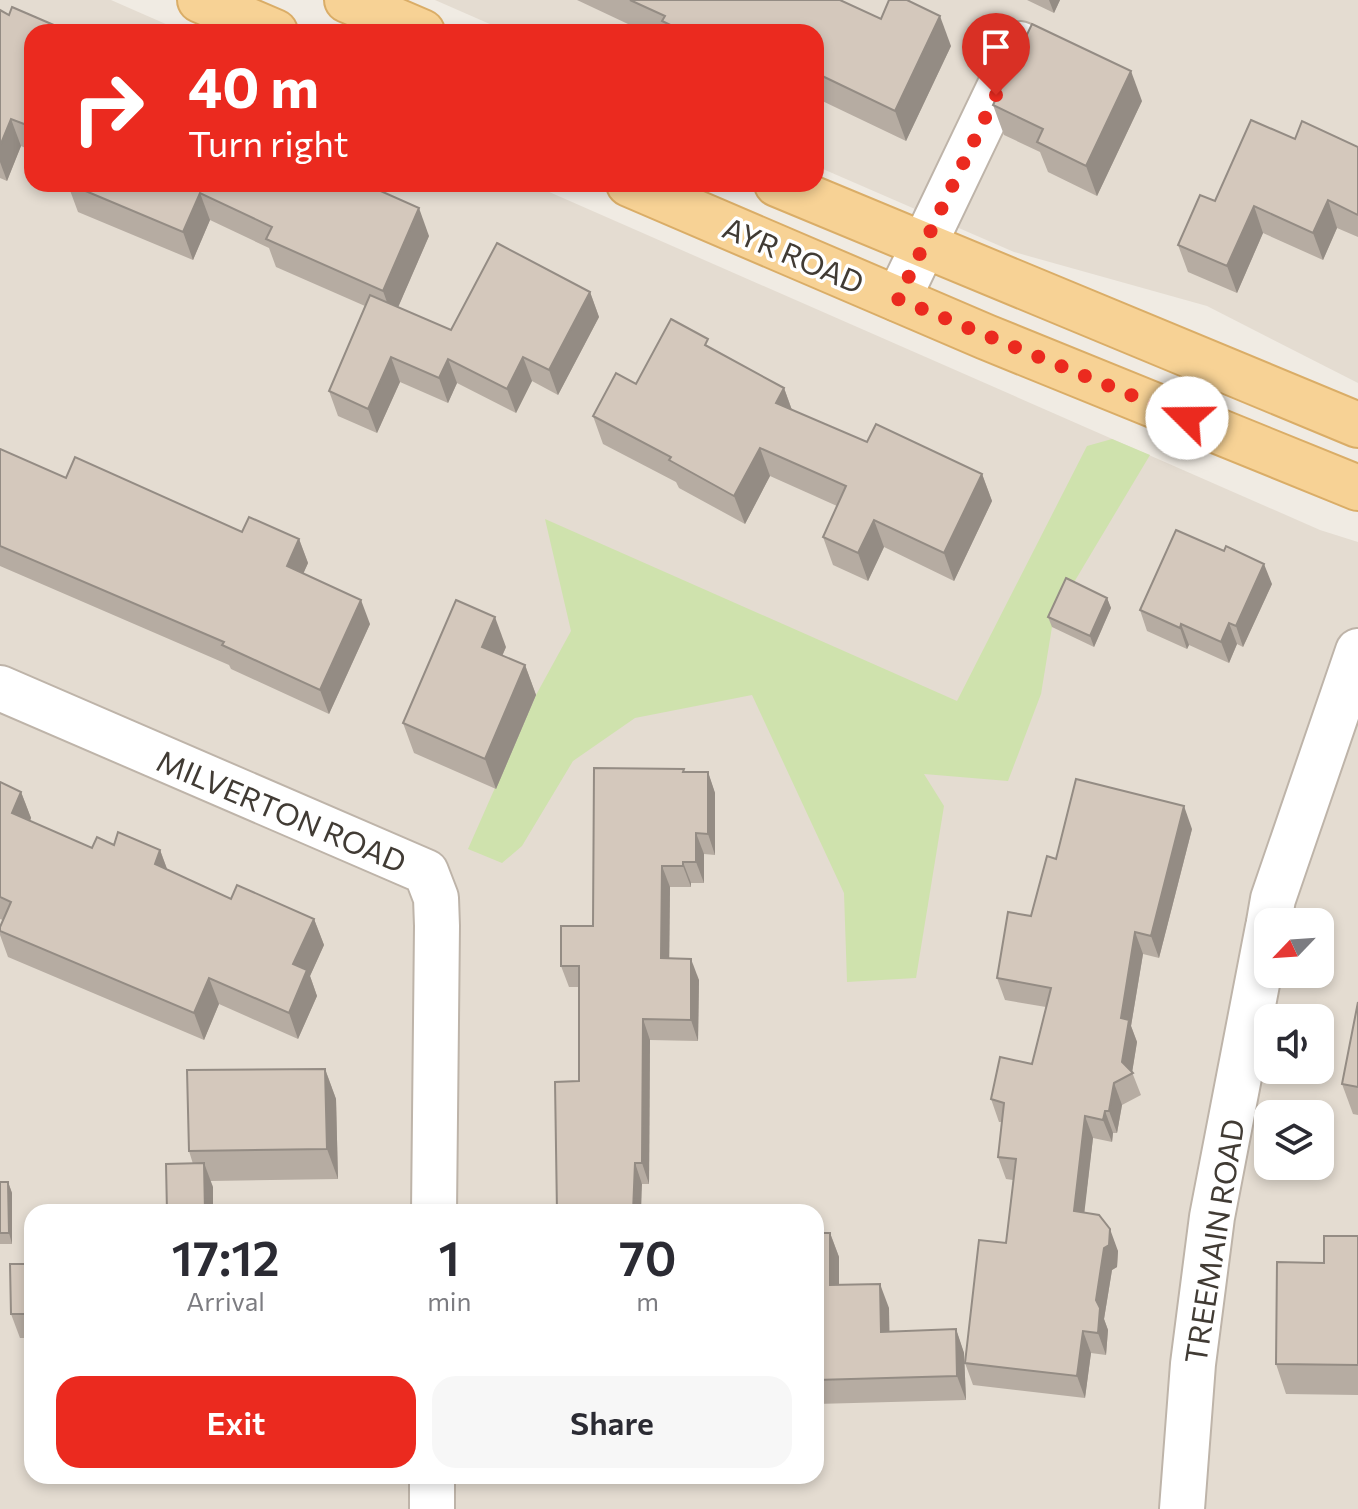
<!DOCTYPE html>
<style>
:root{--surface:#fff;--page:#f7f7f7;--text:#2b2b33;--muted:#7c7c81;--accent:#eb2a1f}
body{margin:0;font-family:Commissioner,sans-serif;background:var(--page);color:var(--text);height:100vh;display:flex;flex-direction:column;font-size:30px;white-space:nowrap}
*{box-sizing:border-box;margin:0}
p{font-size:26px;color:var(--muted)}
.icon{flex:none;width:44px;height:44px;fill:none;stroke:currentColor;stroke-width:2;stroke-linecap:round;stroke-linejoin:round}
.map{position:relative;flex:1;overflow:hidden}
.sheet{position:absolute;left:24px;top:1204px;width:800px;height:280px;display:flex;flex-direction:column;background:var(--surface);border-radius:24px;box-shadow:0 4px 12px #0003}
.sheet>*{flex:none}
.banner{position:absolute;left:24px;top:24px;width:800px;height:168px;border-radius:24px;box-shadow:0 4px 12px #0003;background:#eb2a1f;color:#fff;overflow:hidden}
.needle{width:52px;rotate:245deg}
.controls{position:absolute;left:1254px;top:908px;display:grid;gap:16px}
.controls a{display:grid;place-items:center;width:80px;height:80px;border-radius:16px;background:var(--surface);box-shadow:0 4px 12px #0003;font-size:40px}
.pin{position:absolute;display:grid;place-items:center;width:68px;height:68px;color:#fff;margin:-82px -34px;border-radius:50% 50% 50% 0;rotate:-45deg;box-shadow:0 0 8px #0007}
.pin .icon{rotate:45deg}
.me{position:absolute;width:88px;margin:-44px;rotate:292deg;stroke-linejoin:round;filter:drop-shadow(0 0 6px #0008)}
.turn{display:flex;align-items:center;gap:28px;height:168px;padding:0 32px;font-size:36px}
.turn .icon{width:104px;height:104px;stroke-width:2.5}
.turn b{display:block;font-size:56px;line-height:68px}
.eta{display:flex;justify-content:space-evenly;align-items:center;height:136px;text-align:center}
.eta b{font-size:48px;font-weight:600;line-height:56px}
.button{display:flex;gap:16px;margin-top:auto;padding:16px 32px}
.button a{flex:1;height:92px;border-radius:24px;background:var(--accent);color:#fff;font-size:32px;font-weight:600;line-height:92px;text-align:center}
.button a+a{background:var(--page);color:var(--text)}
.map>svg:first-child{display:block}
</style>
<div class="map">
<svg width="1358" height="1509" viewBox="0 0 1358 1509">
<rect width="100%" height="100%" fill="#f0ebe3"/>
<g fill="#e4dcd1" fill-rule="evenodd">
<path d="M0 0H111L184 32H32V184H531L1320 530 1358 542V1509H0ZM1268 922H1320V974H1268ZM1268 1018H1320V1070H1268ZM1268 1114H1320V1166H1268ZM32 1212H816V1476H32Z"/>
<polygon points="435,0 1358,0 1358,383 1207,306 1014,252 816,166 816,32 508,32"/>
</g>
<polygon fill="#cfe2ad" points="1112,439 1150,455 1070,589 1052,627 1041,694 1008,781 924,774 944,806 916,978 847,982 844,893 752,695 635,718 573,761 522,846 502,863 468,849 536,695 571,631 545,519 957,701 1087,446"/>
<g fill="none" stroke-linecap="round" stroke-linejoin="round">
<defs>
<g id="minor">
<polyline points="898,299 1020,44"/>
<polyline points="0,688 426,872 436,898 437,926 434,1212"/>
<polyline points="1269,922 1273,899 1358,651"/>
<polyline points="432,1509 432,1476"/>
<polyline points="1182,1509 1193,1364 1212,1217 1268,927"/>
</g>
<g id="major">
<polyline points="200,0 275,32"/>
<polyline points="347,0 422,32"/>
<polyline points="629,184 986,337 1358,488"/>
<polyline points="777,184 1358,425"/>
</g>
</defs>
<use href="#minor" stroke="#beb4a9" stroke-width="48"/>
<use href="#major" stroke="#daad67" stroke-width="48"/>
<use href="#minor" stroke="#fff" stroke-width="44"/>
<use href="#major" stroke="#f7d295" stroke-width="44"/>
</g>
<g fill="#b6aca2">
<polygon points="577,0 840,0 881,19 951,46 906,141 816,98 816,32 645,32"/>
<polygon points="1027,0 1060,0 1054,13"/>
<polygon points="0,10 32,32 32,151 21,146 7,181 0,178"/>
<polygon points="1142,101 1097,196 1048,172 1040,152 1004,135 993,105"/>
<polygon points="1295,139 1358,147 1358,237 1337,228 1323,260 1263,233 1237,293 1188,272 1178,245 1215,201"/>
<polygon points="365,184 429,236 398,307 451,330 590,292 599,317 558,395 532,381 516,413 457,383 448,403 400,382 377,433 338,416 329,391 365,306 276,267 269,248 210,220 193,260 78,212 68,185"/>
<polygon points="711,348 784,388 792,410 867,442 982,474 992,501 954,581 884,547 868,581 833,565 823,537 837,506 770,476 745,524 679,488 676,482 603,444 593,416 636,384"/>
<polygon points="0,449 66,478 242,532 299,539 308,563 303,574 370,624 329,714 231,669 229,665 0,566"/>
<polygon points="1272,584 1243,647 1237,644 1229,663 1189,645 1187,649 1147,631 1140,610"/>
<polygon points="1107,598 1111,608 1094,647 1052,627 1048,617"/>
<polygon points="506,647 502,656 525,665 536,695 496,789 414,753 403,723"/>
<polygon points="685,772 708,772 715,793 715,855 704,854 704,883 691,883 691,887 670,887 669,958 699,980 698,1041 650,1040 649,1184 642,1184 579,1081 579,987 569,987 561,966 593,926"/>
<polygon points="0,782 21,792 31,818 30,821 92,848 114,845 160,850 167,869 231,899 314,919 324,945 310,976 317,996 298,1039 219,1004 204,1040 8,957 0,935 0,927 3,920 0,919"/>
<polygon points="1192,829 1159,958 1143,954 1131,1026 1137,1042 1132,1072 1141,1095 1122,1105 1117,1133 1113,1133 1112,1142 1093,1138 1084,1212 1118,1251 1117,1267 1112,1270 1104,1319 1108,1330 1106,1355 1091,1353 1085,1398 973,1385 965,1363 1006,1243 1013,1180 1006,1179 998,1157 1002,1122 999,1122 991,1099 1032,1064 1046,1007 1005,1000 997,978 1031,916 1056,859"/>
<polygon points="1358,1002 1358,1115 1353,1114 1342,1084"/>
<polygon points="325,1069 336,1099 338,1179 210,1181 213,1187 193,1164 189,1151"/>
<polygon points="0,1182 8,1182 12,1193 12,1244 0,1244"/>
<polygon points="816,1233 830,1233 839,1257 839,1285 889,1308 889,1332 956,1329 964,1353 966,1400 816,1404"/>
<polygon points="1358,1236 1358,1395 1286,1394 1276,1364 1324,1263"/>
<polygon points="32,1264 32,1338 20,1338 11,1314"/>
</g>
<g fill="#948c84">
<polygon points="1049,0 1060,0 1054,13"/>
<polygon points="940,16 951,46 906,141 895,111"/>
<polygon points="1131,71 1142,101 1097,196 1086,166"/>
<polygon points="11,119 21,146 7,181 0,162 0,146"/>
<polygon points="200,193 210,220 193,260 183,232"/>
<polygon points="1328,200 1337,228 1323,260 1313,233"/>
<polygon points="1254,206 1263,233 1237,293 1227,266"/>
<polygon points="419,208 429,236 393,319 383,291"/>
<polygon points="590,292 599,317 558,395 549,370"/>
<polygon points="391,357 400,382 377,433 368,409"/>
<polygon points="523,357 532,381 516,413 507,389"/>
<polygon points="448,359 457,383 448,403 439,378"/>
<polygon points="784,388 794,416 776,403"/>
<polygon points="760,448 770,476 745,524 734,496"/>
<polygon points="982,474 992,501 954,581 944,553"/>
<polygon points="874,520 884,547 868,581 858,553"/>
<polygon points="299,539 308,563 296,590 287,566"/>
<polygon points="1264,564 1272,584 1243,647 1236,626"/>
<polygon points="1107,598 1111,608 1094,647 1090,636"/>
<polygon points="361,600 370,624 329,714 320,690"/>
<polygon points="495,617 506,647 493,677 482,647"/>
<polygon points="1229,623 1237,644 1229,663 1221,642"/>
<polygon points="1181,624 1189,645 1187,649 1180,628"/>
<polygon points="525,665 536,695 496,789 485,759"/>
<polygon points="708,772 715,793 715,855 708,834"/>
<polygon points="21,792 31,818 22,840 12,813"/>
<polygon points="1184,806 1192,829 1159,958 1151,936"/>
<polygon points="696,833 704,854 704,883 696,862"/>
<polygon points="160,850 170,877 155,864"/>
<polygon points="683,862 691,883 691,887 683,866"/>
<polygon points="662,866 670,887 669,979 661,958"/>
<polygon points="314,919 324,945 310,976 317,996 298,1039 289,1013 293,964"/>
<polygon points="1135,932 1143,954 1131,1026 1137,1042 1132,1073 1122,1062 1121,1018"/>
<polygon points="691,959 699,980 698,1041 691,1020"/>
<polygon points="209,978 219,1004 204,1040 194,1013"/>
<polygon points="643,1019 650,1040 649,1184 642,1163"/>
<polygon points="325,1069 336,1099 338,1179 327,1149"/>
<polygon points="1114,1083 1122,1105 1117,1133 1109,1111"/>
<polygon points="1105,1111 1113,1133 1112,1142 1103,1120"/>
<polygon points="1085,1116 1093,1138 1082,1233 1074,1211"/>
<polygon points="204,1163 213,1187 213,1212 205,1212"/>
<polygon points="635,1163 642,1184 641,1212 633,1212"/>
<polygon points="8,1182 12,1193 12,1244 9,1233"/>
<polygon points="1110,1229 1118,1251 1117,1267 1112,1270 1104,1319 1108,1330 1106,1355 1098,1333 1096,1300 1104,1248"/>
<polygon points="830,1233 839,1257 839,1309 830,1285"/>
<polygon points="880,1284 889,1308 890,1357 881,1332"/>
<polygon points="956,1329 964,1353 966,1400 957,1376"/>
<polygon points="1083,1331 1091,1353 1085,1398 1077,1376"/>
</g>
<g fill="#d4c8bc" stroke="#948c84" stroke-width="2">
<polygon points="630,0 840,0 881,19 889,0 907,0 940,16 895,111 816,73 816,32 685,32 662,21 665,16"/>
<polygon points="12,7 70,32 32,32 32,127 11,119 0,146 0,10 9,15"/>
<polygon points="1032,24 1131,71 1086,166 1037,142 1043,129 993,105"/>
<polygon points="1251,120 1295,139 1302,121 1358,147 1358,215 1328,200 1313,233 1254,206 1227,266 1178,245 1200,195 1215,201"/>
<polygon points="69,184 365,184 419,208 383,291 266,239 272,227 200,193 183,232"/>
<polygon points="497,243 590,292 549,370 523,357 507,389 448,359 439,378 391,357 368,409 329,391 370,295 451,330"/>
<polygon points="671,319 708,339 705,345 784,388 776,403 867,442 876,424 982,474 944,553 874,520 858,553 823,537 846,486 760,448 734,496 669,460 671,457 593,416 616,373 636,384"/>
<polygon points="0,449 66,478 75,457 242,532 249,517 299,539 287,566 361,600 320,690 222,645 224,642 0,546"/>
<polygon points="1176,530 1224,551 1226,546 1264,564 1236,626 1229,623 1221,642 1181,624 1180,628 1140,610"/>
<polygon points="1066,578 1107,598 1090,636 1048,617"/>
<polygon points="456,600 495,617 482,647 525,665 485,759 403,723"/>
<polygon points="594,768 684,769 683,772 708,772 708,834 696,833 696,862 683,862 683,866 662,866 661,958 691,959 691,1020 643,1019 642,1163 635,1163 633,1212 557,1212 555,1082 579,1081 579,966 561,966 561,926 593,926"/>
<polygon points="1076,779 1184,806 1151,936 1135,932 1121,1018 1129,1020 1122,1062 1133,1073 1114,1083 1109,1111 1105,1111 1103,1120 1085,1116 1074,1211 1099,1215 1110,1229 1109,1245 1104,1248 1096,1300 1100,1308 1098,1333 1083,1331 1077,1376 965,1363 979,1240 1006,1243 1016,1159 998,1157 1004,1103 991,1099 1000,1057 1032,1064 1051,988 997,978 1008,912 1031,916 1047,856 1056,859"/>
<polygon points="0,782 21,792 12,813 92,848 97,837 114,845 118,832 160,850 155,864 231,899 237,885 314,919 293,964 307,970 289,1013 209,978 194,1013 0,931 0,927 11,902 0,897"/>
<polygon points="1358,1002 1358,1087 1342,1084"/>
<polygon points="325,1069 327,1149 189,1151 187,1070"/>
<polygon points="204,1163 205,1212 167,1212 166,1164"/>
<polygon points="0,1182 8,1182 9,1233 0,1233"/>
<polygon points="816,1233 830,1233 830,1285 880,1284 881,1332 956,1329 957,1376 816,1380"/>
<polygon points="1324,1236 1358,1236 1358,1365 1276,1364 1277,1262 1324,1263"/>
<polygon points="10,1264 32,1264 32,1314 11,1314"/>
</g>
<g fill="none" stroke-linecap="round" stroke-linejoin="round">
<polyline stroke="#eb2a1f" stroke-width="14" stroke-dasharray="0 25.2" points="996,95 898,299 1187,418"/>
</g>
<g text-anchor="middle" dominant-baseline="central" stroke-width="7" stroke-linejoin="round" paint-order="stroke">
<g font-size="30" fill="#413b34" stroke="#fff">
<text transform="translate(794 254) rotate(23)">AYR ROAD</text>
<text transform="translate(282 810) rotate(23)">MILVERTON ROAD</text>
<text transform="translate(1213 1241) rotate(-81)">TREEMAIN ROAD</text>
</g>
</g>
</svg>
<div class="controls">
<a><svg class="needle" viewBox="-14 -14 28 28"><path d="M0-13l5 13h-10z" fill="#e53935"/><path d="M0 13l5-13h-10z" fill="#7c7c81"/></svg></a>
<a><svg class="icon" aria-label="sound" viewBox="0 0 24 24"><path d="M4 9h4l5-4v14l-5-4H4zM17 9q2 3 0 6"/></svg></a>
<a><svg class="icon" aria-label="layers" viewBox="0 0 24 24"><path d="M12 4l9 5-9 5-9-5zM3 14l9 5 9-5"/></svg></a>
</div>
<div class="pin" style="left:996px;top:95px;background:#d93025"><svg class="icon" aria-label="arrive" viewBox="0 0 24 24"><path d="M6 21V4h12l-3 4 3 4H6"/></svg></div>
<svg class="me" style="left:1187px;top:418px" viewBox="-20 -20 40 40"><circle r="19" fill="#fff"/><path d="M0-13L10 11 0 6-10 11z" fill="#eb2a1f"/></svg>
<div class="banner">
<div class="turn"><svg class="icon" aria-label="right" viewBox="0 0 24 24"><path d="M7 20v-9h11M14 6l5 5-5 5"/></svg><div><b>40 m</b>Turn right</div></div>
</div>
<section class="sheet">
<div class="eta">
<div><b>17:12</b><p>Arrival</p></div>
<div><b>1</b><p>min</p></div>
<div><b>70</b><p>m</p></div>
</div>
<div class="button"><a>Exit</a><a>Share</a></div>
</section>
</div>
